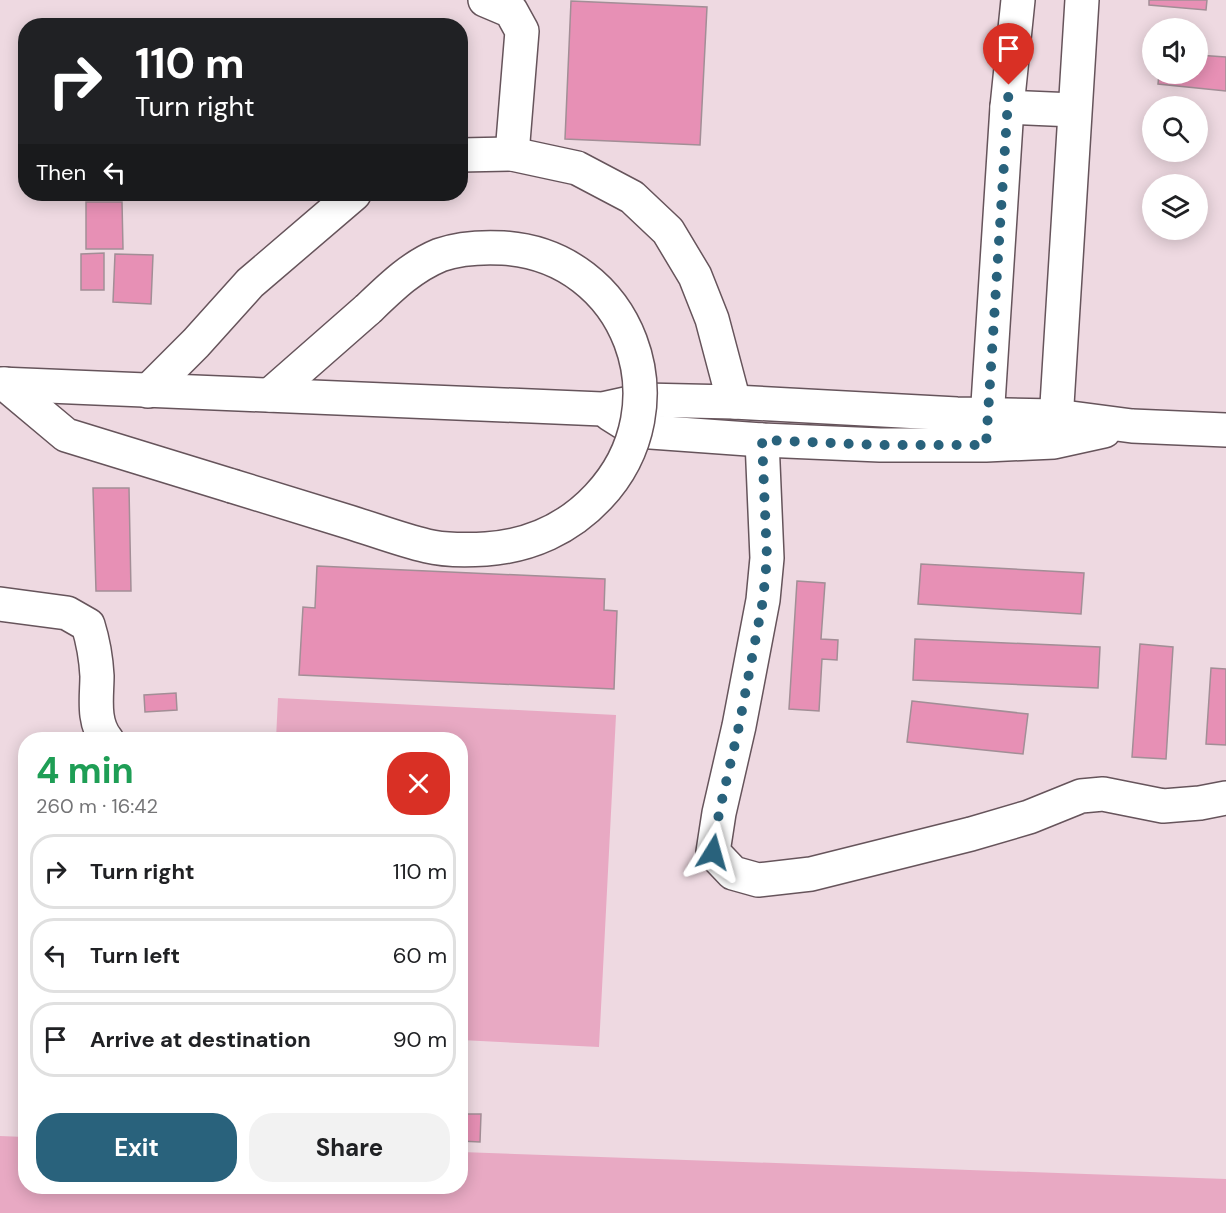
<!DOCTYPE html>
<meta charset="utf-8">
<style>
:root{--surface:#fff;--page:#f2f2f2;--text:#202124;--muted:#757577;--line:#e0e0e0;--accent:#29627c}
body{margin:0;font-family:"DM Sans",sans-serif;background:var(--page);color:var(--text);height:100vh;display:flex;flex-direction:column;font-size:22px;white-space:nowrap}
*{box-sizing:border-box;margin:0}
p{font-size:20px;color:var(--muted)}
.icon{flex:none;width:33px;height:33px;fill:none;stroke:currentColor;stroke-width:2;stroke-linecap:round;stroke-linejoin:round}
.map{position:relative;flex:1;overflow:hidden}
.details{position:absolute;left:18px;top:732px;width:450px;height:462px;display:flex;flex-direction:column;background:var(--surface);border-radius:24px;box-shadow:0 3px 15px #0003}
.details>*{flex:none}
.banner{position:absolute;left:18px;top:18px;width:450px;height:183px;border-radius:24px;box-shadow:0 3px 15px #0003;background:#202124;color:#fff;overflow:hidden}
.fabs{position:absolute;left:1142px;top:18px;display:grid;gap:12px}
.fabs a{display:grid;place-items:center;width:66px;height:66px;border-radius:50%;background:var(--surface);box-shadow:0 3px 15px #0003;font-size:30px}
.pin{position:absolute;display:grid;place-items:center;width:51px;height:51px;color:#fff;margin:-62px -26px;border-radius:50% 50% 50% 0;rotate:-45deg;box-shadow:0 0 6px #0007}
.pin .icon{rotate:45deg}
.me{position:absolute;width:66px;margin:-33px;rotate:8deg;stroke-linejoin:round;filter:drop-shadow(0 0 4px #0008)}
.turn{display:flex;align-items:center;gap:21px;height:126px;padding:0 18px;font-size:27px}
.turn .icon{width:78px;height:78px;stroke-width:2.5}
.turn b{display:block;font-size:42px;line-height:51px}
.then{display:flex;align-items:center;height:57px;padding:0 18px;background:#0003;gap:12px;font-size:22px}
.round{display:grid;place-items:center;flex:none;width:63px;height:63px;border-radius:24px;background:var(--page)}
.headline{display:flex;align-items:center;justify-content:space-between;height:102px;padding:0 18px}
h1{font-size:36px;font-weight:700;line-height:45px;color:#1e9e55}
.cta{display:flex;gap:12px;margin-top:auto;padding:12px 18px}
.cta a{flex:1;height:69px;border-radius:24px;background:var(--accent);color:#fff;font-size:24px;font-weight:700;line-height:69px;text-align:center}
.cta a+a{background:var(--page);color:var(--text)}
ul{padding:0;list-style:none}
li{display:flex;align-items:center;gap:18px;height:75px;margin:0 12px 9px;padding:0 6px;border:3px solid var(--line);border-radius:24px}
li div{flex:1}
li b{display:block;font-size:22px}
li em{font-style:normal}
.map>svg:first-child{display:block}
</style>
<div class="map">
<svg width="1226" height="1213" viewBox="0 0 1226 1213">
<rect width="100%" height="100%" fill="#eed9e1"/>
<g fill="#e8a9c3">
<polygon points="278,698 616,715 599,1047 461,1040 460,740 276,739"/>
<polygon points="0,1136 25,1137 26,1186 460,1186 461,1152 1226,1179 1226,1213 0,1213"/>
</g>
<g fill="#e790b5" stroke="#a28e96" stroke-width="1.5">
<polygon points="1149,0 1207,0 1206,10 1149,5"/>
<polygon points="571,1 707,7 700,145 565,139"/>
<polygon points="1197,55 1226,57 1226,91 1158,84 1159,74 1197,74"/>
<polygon points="86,202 122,202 123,249 86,249"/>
<polygon points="104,253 104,290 81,290 81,254"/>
<polygon points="115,254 153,255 151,304 113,302"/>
<polygon points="93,488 129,488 131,591 96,591"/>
<polygon points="921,564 1084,573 1081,614 918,604"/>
<polygon points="317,566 605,579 604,610 617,611 614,689 299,675 303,607 315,608"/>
<polygon points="797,581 825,583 821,639 838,640 837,660 822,659 819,711 789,709"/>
<polygon points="915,639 1100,647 1098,688 913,680"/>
<polygon points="1140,644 1173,647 1166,759 1132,757"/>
<polygon points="1211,668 1226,669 1226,745 1206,744"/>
<polygon points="176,693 177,710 145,712 144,695"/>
<polygon points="912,701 1028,714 1023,754 907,742"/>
<polygon points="460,1114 481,1114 480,1142 460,1141"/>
</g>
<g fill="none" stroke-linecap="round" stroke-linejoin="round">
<defs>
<g id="minor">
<polyline points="485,0 511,11 522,31 512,154"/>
<polyline points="1007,107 1074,110"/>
<polyline points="460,155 512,154 577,168 632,197 668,231 695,276 712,319 734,402"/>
<polyline points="0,384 602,409 643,400 734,402 957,414 1056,416 1132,426 1226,430"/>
<polyline points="5,384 66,435 232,486"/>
<polyline points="148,391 196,343 250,283 354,194"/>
<polyline points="270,395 368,309"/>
<polyline points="610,414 637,431 762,440 880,445 986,445 1054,442 1104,431"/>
<polyline points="986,435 1007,107 1018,0"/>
<polyline points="1055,437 1082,0"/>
<polyline points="762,440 767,558 763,600 739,726 719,813 713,852 733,873 758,880 811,874 971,834 1029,817 1081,796 1103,794 1163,806 1200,803 1226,798"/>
<path d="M0 604 67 613 88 625C93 641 96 658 97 676 97 696 92 722 107 740"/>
</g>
</defs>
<use href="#minor" stroke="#66545b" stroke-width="36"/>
<use href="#minor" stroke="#fff" stroke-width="33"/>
<defs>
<path id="minor-bridge" d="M232 486C271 498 310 510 349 522 375 530 401 540 427 546 443 550 470 550 486 549 530 546 569 528 598 497 685 405 629 256 503 248 483 247 460 248 440 255 411 267 391 287 368 309"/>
</defs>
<use href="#minor-bridge" stroke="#66545b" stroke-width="36" stroke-linecap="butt"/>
<use href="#minor-bridge" stroke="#fff" stroke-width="33"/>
</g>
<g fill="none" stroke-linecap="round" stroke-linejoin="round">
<polyline stroke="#29627c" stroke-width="10" stroke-dasharray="0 18" points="713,852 719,813 739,726 763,600 767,558 762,440 880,445 986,445 1009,85"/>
</g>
</svg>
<div class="fabs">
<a><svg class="icon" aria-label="sound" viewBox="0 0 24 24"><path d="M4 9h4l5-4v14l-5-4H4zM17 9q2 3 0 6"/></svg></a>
<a><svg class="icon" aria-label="search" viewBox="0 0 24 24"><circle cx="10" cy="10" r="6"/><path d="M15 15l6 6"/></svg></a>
<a><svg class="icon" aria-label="layers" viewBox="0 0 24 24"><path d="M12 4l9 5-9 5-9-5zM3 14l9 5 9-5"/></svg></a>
</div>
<div class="pin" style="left:1009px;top:85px;background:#d93025"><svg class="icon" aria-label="arrive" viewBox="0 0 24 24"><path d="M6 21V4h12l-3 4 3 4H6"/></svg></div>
<svg class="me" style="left:713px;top:852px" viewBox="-20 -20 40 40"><path d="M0-17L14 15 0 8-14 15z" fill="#29627c" stroke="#fff" stroke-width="4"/></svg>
<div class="banner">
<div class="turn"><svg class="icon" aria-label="right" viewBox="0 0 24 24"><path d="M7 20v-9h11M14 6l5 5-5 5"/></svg><div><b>110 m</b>Turn right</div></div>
<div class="then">Then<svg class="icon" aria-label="left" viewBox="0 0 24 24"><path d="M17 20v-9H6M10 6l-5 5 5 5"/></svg></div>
</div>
<section class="details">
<div class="headline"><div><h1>4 min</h1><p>260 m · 16:42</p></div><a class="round" style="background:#d93025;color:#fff"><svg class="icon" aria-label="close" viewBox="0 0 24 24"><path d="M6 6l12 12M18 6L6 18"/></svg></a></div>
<ul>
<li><svg class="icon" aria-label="right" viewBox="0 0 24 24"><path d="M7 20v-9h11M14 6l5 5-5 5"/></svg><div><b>Turn right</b></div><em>110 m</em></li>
<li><svg class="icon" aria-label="left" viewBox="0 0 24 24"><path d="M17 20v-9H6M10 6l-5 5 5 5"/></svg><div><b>Turn left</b></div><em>60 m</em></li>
<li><svg class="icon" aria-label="arrive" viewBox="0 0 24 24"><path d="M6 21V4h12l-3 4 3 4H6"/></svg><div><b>Arrive at destination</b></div><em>90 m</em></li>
</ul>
<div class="cta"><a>Exit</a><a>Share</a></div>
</section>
</div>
